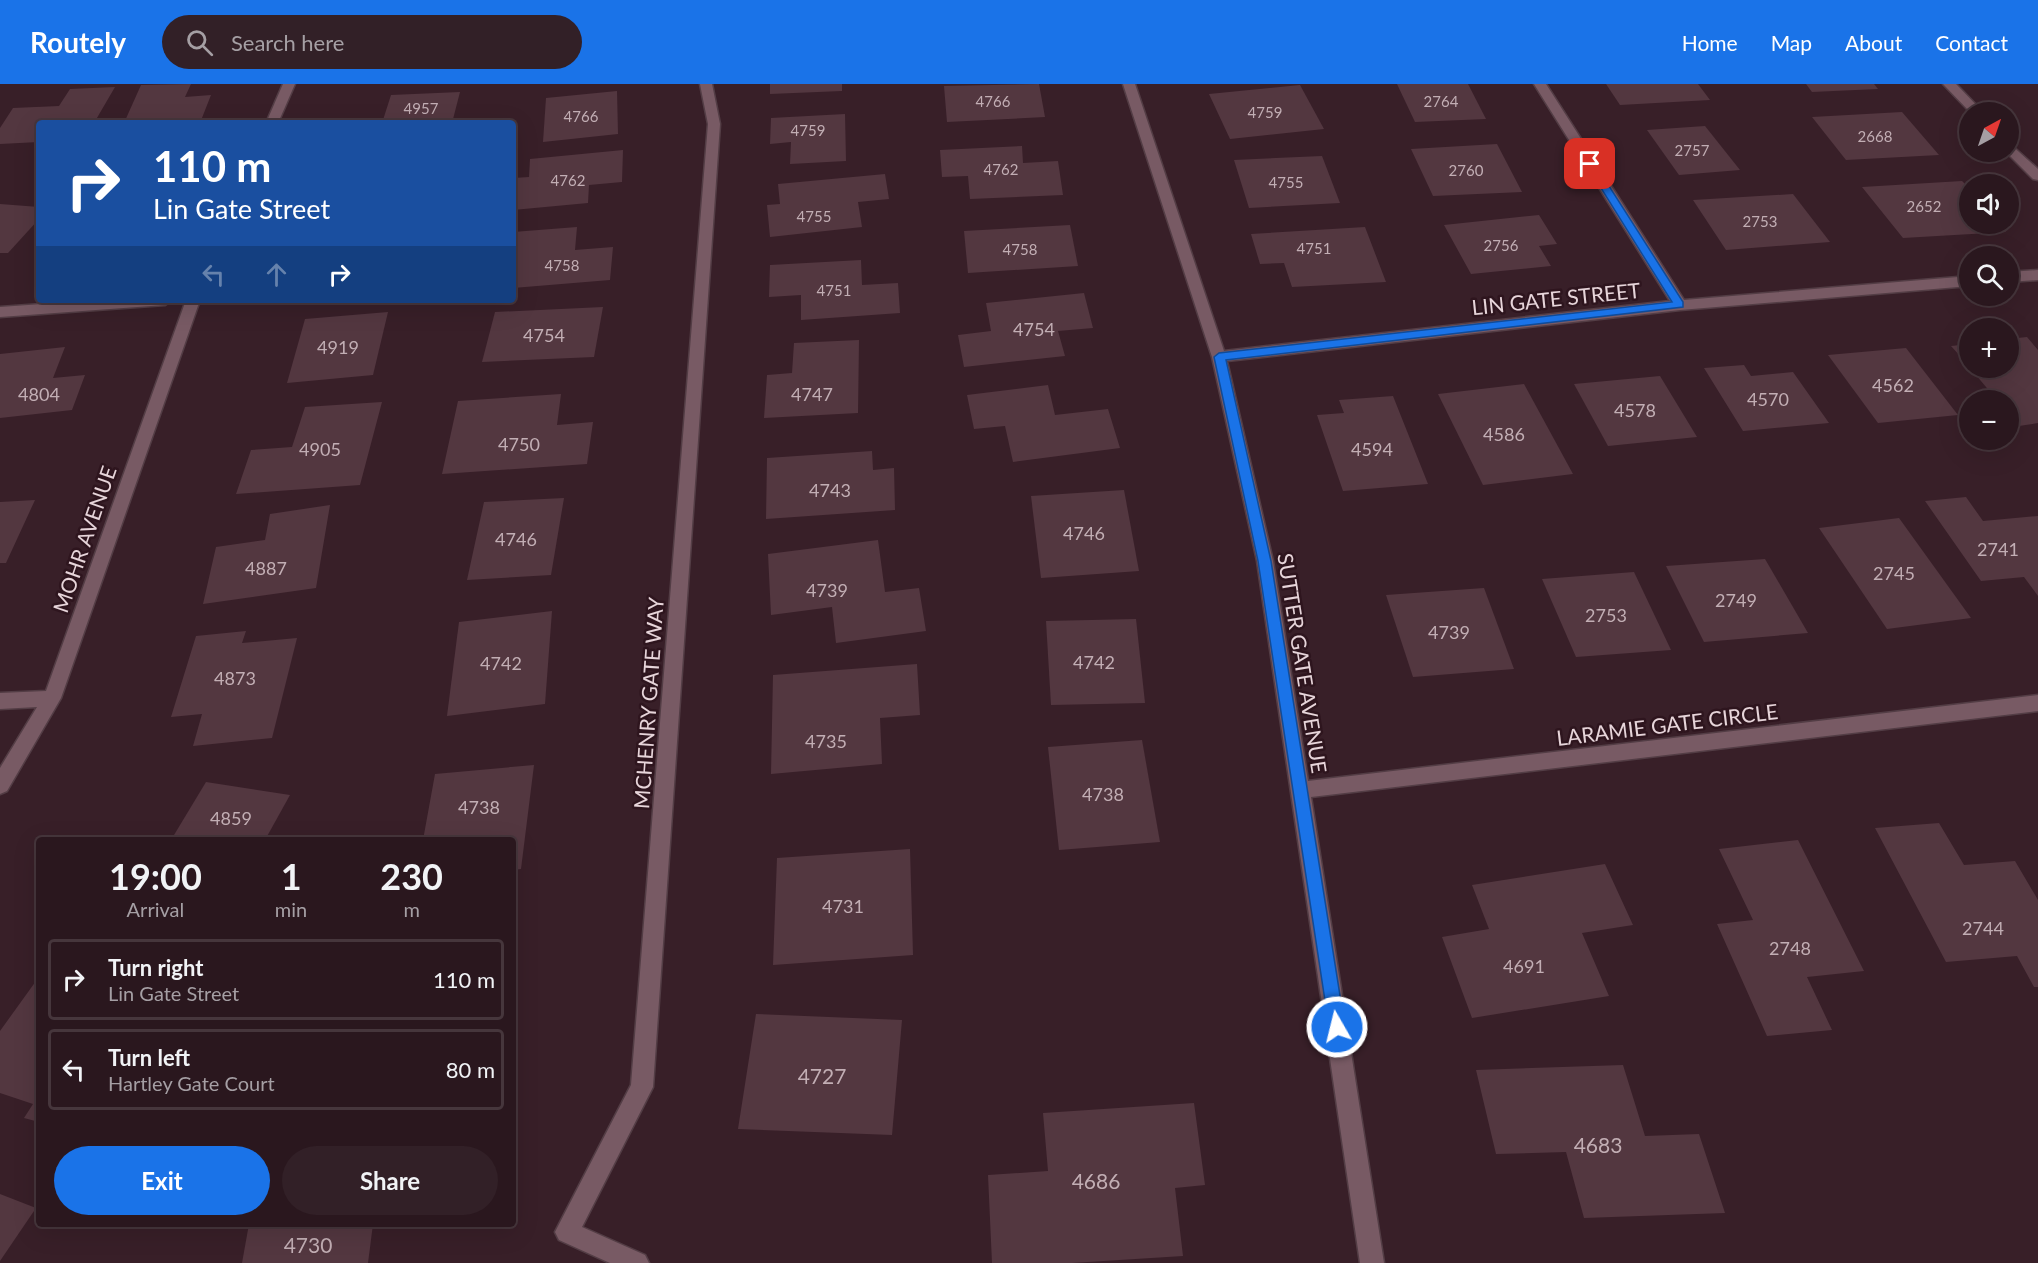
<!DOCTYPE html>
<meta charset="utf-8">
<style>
:root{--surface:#2a171e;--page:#322027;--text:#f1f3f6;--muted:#a59fa4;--line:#46363c;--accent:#1a73e8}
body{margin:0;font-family:Lato,sans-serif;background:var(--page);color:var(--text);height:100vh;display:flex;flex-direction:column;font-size:22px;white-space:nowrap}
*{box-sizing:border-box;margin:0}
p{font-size:20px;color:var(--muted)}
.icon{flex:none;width:33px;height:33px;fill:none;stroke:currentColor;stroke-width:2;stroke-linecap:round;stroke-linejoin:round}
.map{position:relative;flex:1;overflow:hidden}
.details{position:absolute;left:36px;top:753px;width:480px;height:390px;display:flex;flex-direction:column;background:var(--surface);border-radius:6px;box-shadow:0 6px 24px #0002,0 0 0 2px var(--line)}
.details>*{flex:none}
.hud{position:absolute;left:36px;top:36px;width:480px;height:183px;border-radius:6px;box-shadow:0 6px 24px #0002,0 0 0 2px var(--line);background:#1a4fa0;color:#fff;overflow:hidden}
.needle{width:39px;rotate:40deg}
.tools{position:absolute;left:1959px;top:18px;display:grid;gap:12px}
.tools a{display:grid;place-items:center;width:60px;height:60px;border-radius:50%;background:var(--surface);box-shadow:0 6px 24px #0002,0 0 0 2px var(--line);font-size:30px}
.pin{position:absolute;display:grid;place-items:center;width:51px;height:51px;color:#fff;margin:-26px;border-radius:12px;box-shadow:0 3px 9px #0006}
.me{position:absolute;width:66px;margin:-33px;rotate:352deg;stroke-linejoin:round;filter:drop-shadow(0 0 4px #0008)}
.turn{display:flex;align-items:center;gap:21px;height:126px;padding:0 18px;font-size:27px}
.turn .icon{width:78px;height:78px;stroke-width:2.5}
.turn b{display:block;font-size:42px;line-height:51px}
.lanes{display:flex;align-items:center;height:57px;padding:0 18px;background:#0003;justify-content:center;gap:30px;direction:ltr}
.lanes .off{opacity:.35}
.eta{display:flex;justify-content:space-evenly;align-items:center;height:102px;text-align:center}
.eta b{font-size:36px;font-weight:700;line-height:42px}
.button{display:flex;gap:12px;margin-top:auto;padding:12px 18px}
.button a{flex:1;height:69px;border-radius:36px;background:var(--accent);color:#fff;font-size:24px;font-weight:700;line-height:69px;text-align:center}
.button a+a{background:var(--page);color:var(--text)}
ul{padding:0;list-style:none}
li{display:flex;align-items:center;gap:18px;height:81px;margin:0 12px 9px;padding:0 6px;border:3px solid var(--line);border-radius:6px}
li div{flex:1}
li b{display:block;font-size:22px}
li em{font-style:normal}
header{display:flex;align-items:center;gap:36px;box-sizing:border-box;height:84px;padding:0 30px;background:var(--accent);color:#fff}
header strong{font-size:28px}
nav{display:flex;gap:33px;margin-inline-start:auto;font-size:21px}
.search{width:420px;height:54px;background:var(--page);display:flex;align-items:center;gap:15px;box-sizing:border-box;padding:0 21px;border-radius:33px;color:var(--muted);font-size:22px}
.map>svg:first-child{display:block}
</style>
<header>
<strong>Routely</strong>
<div class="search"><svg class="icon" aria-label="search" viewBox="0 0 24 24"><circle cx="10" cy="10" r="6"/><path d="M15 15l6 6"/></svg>Search here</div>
<nav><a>Home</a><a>Map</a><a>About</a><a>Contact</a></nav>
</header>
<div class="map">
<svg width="2038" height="1179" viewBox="0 0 2038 1179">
<rect width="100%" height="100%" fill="#381f28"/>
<g fill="#533740">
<polygon points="191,0 185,13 211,11 200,39 124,39 141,1"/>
<polygon points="770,0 842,0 842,7 770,10"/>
<polygon points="1039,0 1045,33 947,38 944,2"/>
<polygon points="1397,0 1468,0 1486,35 1415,38"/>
<polygon points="1606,0 1698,0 1710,16 1620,21"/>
<polygon points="1806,0 1874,0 1878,5 1812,8"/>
<polygon points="1300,1 1324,45 1230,55 1209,10"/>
<polygon points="115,3 94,39 39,39 39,58 0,60 0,44 13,24 59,22 70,5"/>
<polygon points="617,7 618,50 543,58 546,14"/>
<polygon points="460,8 452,39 370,39 383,36 391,11"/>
<polygon points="1902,28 1939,71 1846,76 1812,33"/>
<polygon points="845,30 846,77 790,80 791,58 770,60 771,34"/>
<polygon points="1705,42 1740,86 1679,91 1647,46"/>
<polygon points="1497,60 1522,108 1433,112 1411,65"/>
<polygon points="1022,62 1023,79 1058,77 1063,111 970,115 968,92 942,93 940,66"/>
<polygon points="623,66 622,98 589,101 588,119 513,126 513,94 529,93 530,75"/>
<polygon points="1322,72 1340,119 1249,124 1234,76"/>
<polygon points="885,90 889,115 858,118 862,143 770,153 767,121 780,120 778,100"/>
<polygon points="1962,97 1970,105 1970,140 1999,140 2006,148 1903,154 1862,103"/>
<polygon points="1793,110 1830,158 1726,166 1693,116"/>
<polygon points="0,120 39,123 39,135 8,169 0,169"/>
<polygon points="1539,131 1557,160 1539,162 1551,182 1471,190 1444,141"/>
<polygon points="1070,141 1078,182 968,189 964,147"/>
<polygon points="577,143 575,166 613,163 610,196 513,204 513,148"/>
<polygon points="1365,143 1386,198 1292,203 1284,179 1260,180 1251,150"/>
<polygon points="861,176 862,201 898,199 900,229 801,236 801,211 769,213 770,181"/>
<polygon points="1084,209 1093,244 1058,247 1065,272 964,283 958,251 991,247 986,219"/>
<polygon points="603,223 594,273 482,278 495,228"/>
<polygon points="388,228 373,291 287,299 305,235"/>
<polygon points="2027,253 2038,266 2038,339 2019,342 2008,330 2008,316 1997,316 1970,284 2008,284 2008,255"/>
<polygon points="859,256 858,329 764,334 767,291 792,289 794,259"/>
<polygon points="1970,260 1970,283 1951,262"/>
<polygon points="65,263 53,294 85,291 72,326 0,334 0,270"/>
<polygon points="1906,264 1958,331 1878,339 1828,271"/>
<polygon points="1744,281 1751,292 1793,288 1829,339 1743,347 1704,284"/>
<polygon points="1660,292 1697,353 1608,362 1574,300"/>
<polygon points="1524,300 1573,390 1483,401 1438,310"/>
<polygon points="1048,301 1055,331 1108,325 1120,364 1013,378 1005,342 974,345 967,311"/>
<polygon points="561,310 557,341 593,338 587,380 442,390 458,317"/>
<polygon points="1393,312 1428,400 1343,407 1317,331 1344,329 1339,316"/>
<polygon points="382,318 360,401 236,410 251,366 292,363 305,323"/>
<polygon points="872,367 873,386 894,384 895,426 766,435 767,374"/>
<polygon points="1124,406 1139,487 1041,494 1031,412"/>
<polygon points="1966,413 1983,437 2038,432 2038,512 2024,493 1981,497 1925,417"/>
<polygon points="564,414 551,491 467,496 484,418"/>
<polygon points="35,416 6,479 0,479 0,418"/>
<polygon points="330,421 316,504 203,520 216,463 265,456 270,430"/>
<polygon points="1899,434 1971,534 1887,545 1819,444"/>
<polygon points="878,456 885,508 919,504 926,547 836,559 832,523 771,531 768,470"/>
<polygon points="1765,475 1808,549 1704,558 1666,482"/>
<polygon points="1634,488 1671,566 1576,573 1542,495"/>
<polygon points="1484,504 1514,585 1413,593 1386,511"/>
<polygon points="552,527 545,620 447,632 459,538"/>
<polygon points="1136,535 1145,619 1051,621 1046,537"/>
<polygon points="246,547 242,559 297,554 272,654 193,662 202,630 171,633 196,552"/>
<polygon points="917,580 920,631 880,634 882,680 771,690 773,591"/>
<polygon points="1142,656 1160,758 1059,766 1048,663"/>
<polygon points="534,681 521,785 513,786 513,756 423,756 435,690"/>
<polygon points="206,698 290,711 265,756 171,756"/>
<polygon points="1939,739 1964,781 2015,777 2038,816 2038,903 2034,903 2017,872 1946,878 1875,744"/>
<polygon points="1798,756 1864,887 1807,893 1832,946 1767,952 1717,840 1753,836 1719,765"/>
<polygon points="910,765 913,871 773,881 777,774"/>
<polygon points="1605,780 1633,841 1582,849 1609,912 1472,934 1442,853 1489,845 1472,801"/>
<polygon points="36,897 39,898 39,1038 24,1034 33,1020 0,1009 0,947"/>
<polygon points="756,930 902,936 892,1051 738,1045"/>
<polygon points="1623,981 1645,1052 1699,1050 1725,1129 1584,1134 1566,1068 1496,1070 1476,986"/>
<polygon points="1194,1019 1205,1101 1175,1104 1183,1172 1072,1179 992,1179 988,1091 1048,1087 1043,1029"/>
<polygon points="0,1110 36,1124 0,1177"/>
<polygon points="249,1140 373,1140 368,1179 242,1179"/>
</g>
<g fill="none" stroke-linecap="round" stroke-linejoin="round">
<defs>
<g id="street">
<polygon points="283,0 295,0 278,39 266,39"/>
<polygon points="700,0 712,0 720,40 653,1003 582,1143 645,1171 649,1179 610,1179 559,1156 555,1148 631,1001 708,40"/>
<polygon points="1123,0 1135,0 1224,267 1670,217 1534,0 1546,0 1684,216 1970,192 1970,202 1680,226 1227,277 1273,477 1308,697 2038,611 2038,627 1311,713 1384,1179 1360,1179 1257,477 1212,273"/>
<polygon points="1943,0 1956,0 1983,28 1970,28"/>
<polygon points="2008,58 2038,85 2038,96 2033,95 2006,68 2008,68"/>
<polygon points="2038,186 2038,196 2008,198 2008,188"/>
<polygon points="98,216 172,216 165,221 0,233 0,223"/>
<polygon points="186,216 200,216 61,614 7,707 0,710 0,684 37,623 0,625 0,609 46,607"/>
</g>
</defs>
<use href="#street" stroke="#533d45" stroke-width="3"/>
<use href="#street" fill="#785a64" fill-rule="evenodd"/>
</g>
<polygon fill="#1a73e8" stroke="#114b97" stroke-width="1.5" points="1590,77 1595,80 1683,218 1683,223 1226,276 1271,477 1345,943 1343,948 1337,951 1331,948 1329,943 1258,477 1214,273 1219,269 1672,218 1586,80"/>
<g text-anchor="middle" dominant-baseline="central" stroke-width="5" stroke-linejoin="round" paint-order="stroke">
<g font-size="15" fill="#c2aeb4">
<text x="993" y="17">4766</text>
<text x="1441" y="17">2764</text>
<text x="421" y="24">4957</text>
<text x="1265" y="28">4759</text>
<text x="581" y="32">4766</text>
<text x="808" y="46">4759</text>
<text x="1875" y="52">2668</text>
<text x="1692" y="66">2757</text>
<text x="1001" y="85">4762</text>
<text x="1466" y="86">2760</text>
<text x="568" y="96">4762</text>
<text x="1286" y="98">4755</text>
<text x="1924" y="122">2652</text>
<text x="814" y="132">4755</text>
<text x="1760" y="137">2753</text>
<text x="1501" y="161">2756</text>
<text x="1314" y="164">4751</text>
<text x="1020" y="165">4758</text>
<text x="562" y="181">4758</text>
<text x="834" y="206">4751</text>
</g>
<g font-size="18" fill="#c2aeb4">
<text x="1034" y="245">4754</text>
<text x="544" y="251">4754</text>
<text x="338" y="263">4919</text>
<text x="1893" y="301">4562</text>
<text x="39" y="310">4804</text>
<text x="812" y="310">4747</text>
<text x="1768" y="315">4570</text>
<text x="1635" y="326">4578</text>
<text x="1504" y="350">4586</text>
<text x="519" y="360">4750</text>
<text x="320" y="365">4905</text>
<text x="1372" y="365">4594</text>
<text x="830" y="406">4743</text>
<text x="1084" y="449">4746</text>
<text x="516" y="455">4746</text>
<text x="1998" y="465">2741</text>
<text x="266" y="484">4887</text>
<text x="1894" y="489">2745</text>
<text x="827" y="506">4739</text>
<text x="1736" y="516">2749</text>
<text x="1606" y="531">2753</text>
<text x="1449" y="548">4739</text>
<text x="1094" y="578">4742</text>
<text x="501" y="579">4742</text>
<text x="235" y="594">4873</text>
<text x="826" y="657">4735</text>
<text x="1103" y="710">4738</text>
<text x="479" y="723">4738</text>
<text x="231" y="734">4859</text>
<text x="843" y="822">4731</text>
<text x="1983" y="844">2744</text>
<text x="1790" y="864">2748</text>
<text x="1524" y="882">4691</text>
</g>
<g font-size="21" fill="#e7d5da" stroke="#2e151e">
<text transform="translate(1556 214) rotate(-6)">LIN GATE STREET</text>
<text transform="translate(84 455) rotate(-71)">MOHR AVENUE</text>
<text transform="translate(1303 579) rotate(81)">SUTTER GATE AVENUE</text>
<text transform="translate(648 619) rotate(-86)">MCHENRY GATE WAY</text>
<text transform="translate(1667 640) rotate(-7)">LARAMIE GATE CIRCLE</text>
</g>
<g font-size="21" fill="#c2aeb4">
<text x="822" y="991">4727</text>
<text x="1598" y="1060">4683</text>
<text x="1096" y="1096">4686</text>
<text x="308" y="1160">4730</text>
</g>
</g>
</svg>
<div class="tools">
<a><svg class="needle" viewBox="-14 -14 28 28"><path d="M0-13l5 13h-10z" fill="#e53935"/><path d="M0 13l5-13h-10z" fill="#a59fa4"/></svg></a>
<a><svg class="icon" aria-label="sound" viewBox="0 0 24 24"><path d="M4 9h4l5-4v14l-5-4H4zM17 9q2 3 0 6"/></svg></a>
<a><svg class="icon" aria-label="search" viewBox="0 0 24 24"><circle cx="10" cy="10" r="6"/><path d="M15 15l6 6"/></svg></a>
<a>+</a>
<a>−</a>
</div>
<div class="pin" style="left:1590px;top:80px;background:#d93025"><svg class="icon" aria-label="arrive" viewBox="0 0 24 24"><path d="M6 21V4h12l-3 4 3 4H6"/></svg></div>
<svg class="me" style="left:1337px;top:943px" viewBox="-20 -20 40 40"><circle r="17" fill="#1a73e8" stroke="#fff" stroke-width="3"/><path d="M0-11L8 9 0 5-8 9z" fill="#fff"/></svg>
<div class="hud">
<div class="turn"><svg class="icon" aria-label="right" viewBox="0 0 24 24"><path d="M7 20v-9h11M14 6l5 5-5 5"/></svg><div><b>110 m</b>Lin Gate Street</div></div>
<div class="lanes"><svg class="icon off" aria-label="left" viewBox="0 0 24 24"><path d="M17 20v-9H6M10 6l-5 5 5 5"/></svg><svg class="icon off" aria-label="ahead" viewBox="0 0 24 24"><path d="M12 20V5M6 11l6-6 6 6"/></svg><svg class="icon" aria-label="right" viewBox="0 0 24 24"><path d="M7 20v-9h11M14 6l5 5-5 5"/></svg></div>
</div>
<section class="details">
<div class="eta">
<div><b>19:00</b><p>Arrival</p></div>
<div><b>1</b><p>min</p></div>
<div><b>230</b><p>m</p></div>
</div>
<ul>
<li><svg class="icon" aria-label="right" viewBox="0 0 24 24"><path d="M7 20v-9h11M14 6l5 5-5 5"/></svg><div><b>Turn right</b><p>Lin Gate Street</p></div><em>110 m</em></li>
<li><svg class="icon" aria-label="left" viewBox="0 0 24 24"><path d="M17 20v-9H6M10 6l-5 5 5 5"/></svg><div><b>Turn left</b><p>Hartley Gate Court</p></div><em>80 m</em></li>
</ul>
<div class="button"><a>Exit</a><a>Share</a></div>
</section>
</div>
